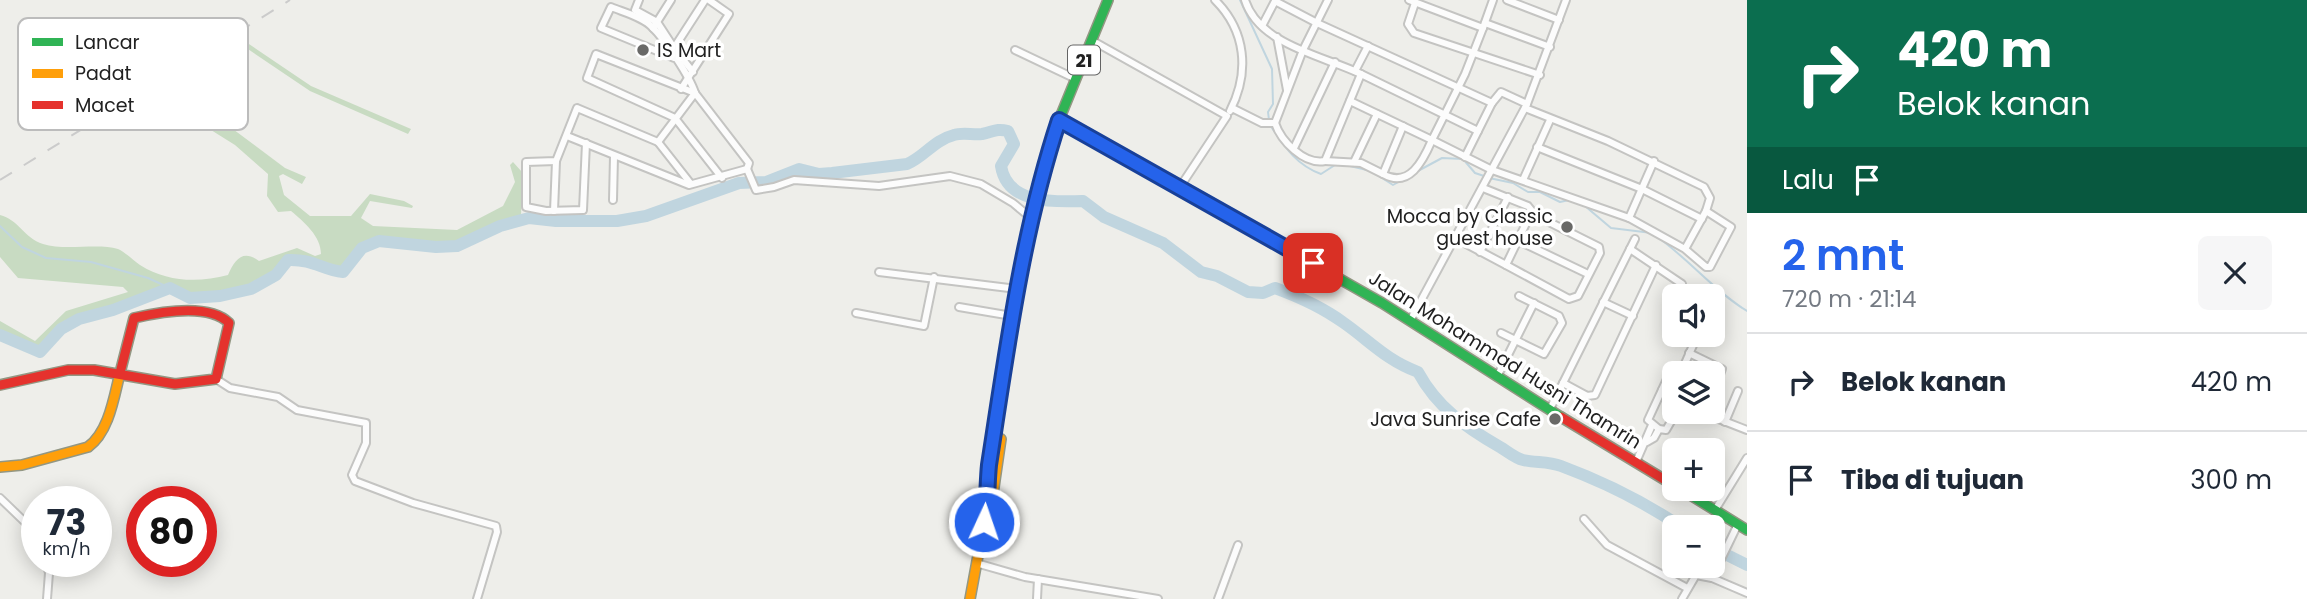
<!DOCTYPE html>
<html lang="id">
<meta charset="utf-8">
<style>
:root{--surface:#fff;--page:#f6f6f7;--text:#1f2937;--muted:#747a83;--line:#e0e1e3;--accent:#2563eb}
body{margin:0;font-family:Poppins,sans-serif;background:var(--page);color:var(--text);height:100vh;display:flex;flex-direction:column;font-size:26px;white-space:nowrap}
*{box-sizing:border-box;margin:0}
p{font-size:23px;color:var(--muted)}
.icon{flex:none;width:38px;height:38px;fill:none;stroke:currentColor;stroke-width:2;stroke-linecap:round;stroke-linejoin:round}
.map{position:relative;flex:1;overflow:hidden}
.drawer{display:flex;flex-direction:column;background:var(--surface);width:560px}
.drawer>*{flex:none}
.hud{background:#0b6e4f;color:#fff;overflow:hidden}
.controls{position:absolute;left:1662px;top:284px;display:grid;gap:14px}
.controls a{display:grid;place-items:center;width:63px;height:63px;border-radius:10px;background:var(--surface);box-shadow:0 4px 18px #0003;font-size:35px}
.speed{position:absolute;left:21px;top:486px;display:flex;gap:14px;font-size:35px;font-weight:700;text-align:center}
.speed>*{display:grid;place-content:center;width:91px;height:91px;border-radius:50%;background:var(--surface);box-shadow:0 4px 18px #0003;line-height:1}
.speed small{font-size:18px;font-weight:400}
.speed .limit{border:10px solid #d22;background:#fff;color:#111}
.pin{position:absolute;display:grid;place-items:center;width:60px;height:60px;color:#fff;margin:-30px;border-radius:14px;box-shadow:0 4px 10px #0006}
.me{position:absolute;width:77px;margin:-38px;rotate:3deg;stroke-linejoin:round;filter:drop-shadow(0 0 5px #0008)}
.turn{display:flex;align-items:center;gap:24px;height:147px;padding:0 35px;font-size:32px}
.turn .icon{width:91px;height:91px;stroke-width:2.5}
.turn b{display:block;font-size:49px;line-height:60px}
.then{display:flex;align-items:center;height:66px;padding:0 35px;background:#0003;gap:14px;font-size:26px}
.round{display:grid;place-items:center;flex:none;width:74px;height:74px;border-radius:10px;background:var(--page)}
.summary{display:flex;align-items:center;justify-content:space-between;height:119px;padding:0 35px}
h1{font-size:42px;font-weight:600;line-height:52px;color:var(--accent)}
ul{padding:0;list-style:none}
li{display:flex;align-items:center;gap:21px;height:98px;padding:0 35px;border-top:2px solid var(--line)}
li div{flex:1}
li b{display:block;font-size:26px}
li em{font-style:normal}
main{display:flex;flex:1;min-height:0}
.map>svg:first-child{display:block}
</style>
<main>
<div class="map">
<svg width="1747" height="599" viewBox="0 0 1747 599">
<rect width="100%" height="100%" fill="#eeeeea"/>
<g fill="#c8dbc2">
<polygon points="240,38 311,86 411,129 408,134 310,91 236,41"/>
<path d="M178 76 163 116 166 122 214 115 285 168 306 177 302 184 283 174 279 176 284 195 310 216H351L370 194 404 201 413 206 412 208 370 201 361 218 373 226 457 230 503 206 515 182 510 165 513 162 522 172 521 219 457 246 436 247 379 241 362 248 343 272C322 270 313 259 288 260L276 275 251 289 220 296 190 298 169 288 113 310 79 319 61 329 40 352 0 335V321L35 341 66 311 128 292 123 287 18 278 0 257V215C18 219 24 238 43 244 64 251 98 243 118 249 125 252 133 260 140 265 167 282 198 283 228 275 235 259 243 249 259 261L297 248 315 256 321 254C321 236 304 222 291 211L278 212 267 196 268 174 235 145 203 125 158 129 113 114Z"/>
</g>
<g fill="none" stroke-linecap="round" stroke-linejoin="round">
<g stroke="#c0d5df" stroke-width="2">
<polyline points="1240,0 1272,69 1273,104 1268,112 1269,120"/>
<path d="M1270 125C1285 147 1296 165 1321 174L1335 165"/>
<polyline points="1350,166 1371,171 1393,185 1402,180"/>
<polyline points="1416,172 1442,158 1463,159 1475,173 1484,176"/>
<polyline points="1489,178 1513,183 1528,192 1540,192 1560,202 1569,200"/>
<polyline points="1585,206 1611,228 1652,233"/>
<polyline points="0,226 22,247 46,258 91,262 148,278 170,288"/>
<path d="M1656 236C1689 259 1713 290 1747 311"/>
</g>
<g stroke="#c0d5df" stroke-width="12">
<path d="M0 335 40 352 61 329 79 319 113 310 170 288 190 298 220 296 251 289 276 275 288 260C314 259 322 270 343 272L362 248 379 241 436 247 457 246 500 226 529 218 556 221H617L646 216 739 183 766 182 799 169 819 174 832 173 907 164C924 157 934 140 954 135 962 132 973 135 982 134 993 132 996 128 1008 131L1014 144 1001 166C1007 204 1053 202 1083 201L1104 217 1163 243 1201 272 1217 276 1248 292 1263 293 1275 288C1300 297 1322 307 1344 323 1371 342 1386 360 1418 372 1437 407 1465 427 1500 447 1507 451 1515 458 1523 460 1536 463 1548 461 1561 466 1604 482 1643 501 1681 527"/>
<polyline points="1713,548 1747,565"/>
</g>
<defs>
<g id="street">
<polyline points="639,0 635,10 657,22 671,0"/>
<path d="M1215 0C1246 31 1250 72 1230 111"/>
<path d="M1245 0C1259 45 1324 56 1361 74"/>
<polyline points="1409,0 1483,28 1493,0"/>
<polyline points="1507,0 1559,20"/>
<polyline points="1415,3 1408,24 1414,33 1540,75"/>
<polyline points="1485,23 1550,47"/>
<polyline points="1262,26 1275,1 1317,23 1492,103 1501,92 1527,104"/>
<polyline points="653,28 657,22 674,48 705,0"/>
<polyline points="1483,28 1465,74 1432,140 1492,170 1629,218 1685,249 1706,267 1710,267 1731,227 1706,211 1685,249"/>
<polyline points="1277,37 1287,90"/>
<polyline points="1093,41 1227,116 1180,187"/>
<polyline points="674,48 693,72"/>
<polyline points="1015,50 1076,79"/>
<path d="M674 58 601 28 611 7C623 12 643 17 652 27 665 39 690 77 695 93"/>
<polyline points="1355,71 1368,46"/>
<polyline points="681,89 729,14 709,0"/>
<polyline points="695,93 596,54 587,78 675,118 722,178"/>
<path d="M1350 101 1432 140C1423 161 1409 189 1383 174"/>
<polyline points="1232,108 1262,123 1275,123 1303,50 1328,0"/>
<polyline points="1525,108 1608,141 1704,187 1710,198 1706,211"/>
<path d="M1275 123C1281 141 1304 165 1325 161L1361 74 1478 131 1492 103"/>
<polyline points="567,136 689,185 747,169 756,190 774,187 794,180 879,186 950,176 981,184 1013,203 1031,218"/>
<polyline points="658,142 691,184"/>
<polyline points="586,143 583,210 546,211 526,207 526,162 556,161 577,108 658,142 695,93 749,163 747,169"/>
<polyline points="1537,147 1642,189 1702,219"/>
<polyline points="1294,148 1335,62"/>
<polyline points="1465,157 1478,131"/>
<polyline points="1325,161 1361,163 1383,174 1403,126"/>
<polyline points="1354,162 1377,114"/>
<polyline points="1523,180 1550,120"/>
<polyline points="613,200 614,156"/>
<polyline points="554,211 556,161"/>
<polyline points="1629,218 1654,161"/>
<polyline points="1455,238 1506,265 1532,211 1528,206 1483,188"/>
<polyline points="1519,241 1588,274"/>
<polyline points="1630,249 1682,284"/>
<polyline points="1480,252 1508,197"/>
<polyline points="1506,265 1569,299 1578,296 1600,253 1599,247 1533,214"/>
<polyline points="879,272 1017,289"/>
<polyline points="1603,302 1633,316"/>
<polyline points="959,307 1012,316"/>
<polyline points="856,313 924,326 934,277"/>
<polyline points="1410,321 1527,104 1566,0"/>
<polyline points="1501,333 1544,354 1562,323 1559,316 1519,296"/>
<polyline points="1689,353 1722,369 1713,393"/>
<polyline points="1683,368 1698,334"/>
<polyline points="1497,377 1534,303"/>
<polyline points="216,379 230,388 278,397 297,410 366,423 366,443 352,475 355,481 413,503 496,526 497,532 477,599"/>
<polyline points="1667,379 1648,420 1659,429 1666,430 1677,411"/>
<polyline points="1563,383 1587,396 1595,395 1656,265"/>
<polyline points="1662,390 1675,397"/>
<polyline points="1550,409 1635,239"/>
<polyline points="1706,411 1711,416 1747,430"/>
<polyline points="1725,422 1738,391"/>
<polyline points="1647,442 1654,438 1659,429"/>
<polyline points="1636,462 1652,425"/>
<polyline points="0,498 28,525 37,539"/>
<polyline points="1715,510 1747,458"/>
<polyline points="1584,519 1607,545 1687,588"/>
<polyline points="1738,524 1712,578 1747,593"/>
<polyline points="46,562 49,573 47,599"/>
<polyline points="976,563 1025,577 1158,599"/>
<polyline points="1037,599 1038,579"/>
<polyline points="1218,599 1238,545"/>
<polyline points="1682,599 1696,575 1712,578"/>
</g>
<g id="fast">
<polyline points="1245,225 1382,303 1561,417"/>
<polyline points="1027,239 1059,120 1108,0"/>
<polyline points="1679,488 1747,530"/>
</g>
<g id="slow">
<path d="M0 467 22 465 88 447C109 432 114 397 120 373"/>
<polyline points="970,599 988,501 993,494 1001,439"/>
</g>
<g id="jam">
<polyline points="1059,120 1245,225"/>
<path d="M0 385 68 370H94L175 384 216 379 229 323C209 303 160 312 134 318L120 373"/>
<polyline points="1561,417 1675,486"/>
<polyline points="988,501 986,495 989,465 1027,239"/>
</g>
</defs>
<use href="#street" stroke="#c4c4c2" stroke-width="10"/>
<use href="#fast" stroke="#939783" stroke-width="12"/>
<use href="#slow" stroke="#939783" stroke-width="12"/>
<use href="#jam" stroke="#939783" stroke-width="12"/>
<use href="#street" stroke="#fcfcfc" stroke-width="6"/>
<use href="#fast" stroke="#30b455" stroke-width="9"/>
<use href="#slow" stroke="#ff9f0a" stroke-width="9"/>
<use href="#jam" stroke="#e5322d" stroke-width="9"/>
<polyline stroke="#cbcbcb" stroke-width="2" stroke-dasharray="14 14" stroke-linecap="butt" points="0,180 290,0"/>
</g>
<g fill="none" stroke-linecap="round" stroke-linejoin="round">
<defs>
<path id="route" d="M984 522C988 503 987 485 989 465 1007 349 1022 232 1059 120L1313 263"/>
</defs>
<use href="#route" stroke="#184099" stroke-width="18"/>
<use href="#route" stroke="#2563eb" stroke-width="12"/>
</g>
<g fill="#696967" stroke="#fff" stroke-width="2.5">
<circle cx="643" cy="50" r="7"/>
<circle cx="1567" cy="227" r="7"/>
<circle cx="1555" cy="419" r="7"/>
</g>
<g text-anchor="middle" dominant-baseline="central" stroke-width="7" stroke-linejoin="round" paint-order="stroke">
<rect fill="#fff" stroke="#646464" stroke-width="2" x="1068" y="45.5" width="32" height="29" rx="5"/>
<g font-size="18" font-weight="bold" fill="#212121">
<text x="1084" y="60">21</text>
</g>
<g font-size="19" fill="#212121" stroke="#fff" text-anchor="end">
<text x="657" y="50" text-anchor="start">IS Mart</text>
<text x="1553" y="216">Mocca by Classic<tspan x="1553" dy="22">guest house</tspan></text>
<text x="1541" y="419">Java Sunrise Cafe</text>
</g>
<g font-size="19" fill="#212121" stroke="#fff">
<text transform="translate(1505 360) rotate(32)">Jalan Mohammad Husni Thamrin</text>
</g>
</g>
<rect x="18" y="18" width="230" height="112" rx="10" fill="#fff" stroke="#bcbcbc" stroke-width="2"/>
<rect x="32" y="38" width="31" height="8" fill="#30b455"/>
<rect x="32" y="69" width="31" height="9" fill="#ff9f0a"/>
<rect x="32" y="101" width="31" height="8" fill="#e5322d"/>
<g font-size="19" fill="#212121">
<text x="75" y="49">Lancar</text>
<text x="75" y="80">Padat</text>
<text x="75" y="112">Macet</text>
</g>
</svg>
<div class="controls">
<a><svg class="icon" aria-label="sound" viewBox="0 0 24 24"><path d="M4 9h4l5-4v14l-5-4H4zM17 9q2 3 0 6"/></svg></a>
<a><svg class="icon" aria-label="layers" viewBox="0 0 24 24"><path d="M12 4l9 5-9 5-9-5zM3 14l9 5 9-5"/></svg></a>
<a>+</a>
<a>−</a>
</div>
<div class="speed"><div>73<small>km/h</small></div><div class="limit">80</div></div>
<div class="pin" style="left:1313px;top:263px;background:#d93025"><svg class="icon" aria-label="arrive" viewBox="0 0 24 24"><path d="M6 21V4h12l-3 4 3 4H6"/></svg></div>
<svg class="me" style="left:984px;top:522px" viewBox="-20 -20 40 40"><circle r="17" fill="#2563eb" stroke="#fff" stroke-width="3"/><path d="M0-11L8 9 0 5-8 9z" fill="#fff"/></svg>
</div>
<section class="drawer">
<div class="hud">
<div class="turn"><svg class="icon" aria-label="right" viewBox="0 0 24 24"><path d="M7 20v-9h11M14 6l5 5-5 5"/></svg><div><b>420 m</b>Belok kanan</div></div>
<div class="then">Lalu<svg class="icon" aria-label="arrive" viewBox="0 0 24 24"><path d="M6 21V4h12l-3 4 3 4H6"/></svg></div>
</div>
<div class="summary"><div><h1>2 mnt</h1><p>720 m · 21:14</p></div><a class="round"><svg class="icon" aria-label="close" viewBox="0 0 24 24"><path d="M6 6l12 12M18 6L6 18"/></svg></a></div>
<ul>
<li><svg class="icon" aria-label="right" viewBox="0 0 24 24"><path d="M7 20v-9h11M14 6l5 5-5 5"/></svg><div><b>Belok kanan</b></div><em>420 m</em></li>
<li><svg class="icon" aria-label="arrive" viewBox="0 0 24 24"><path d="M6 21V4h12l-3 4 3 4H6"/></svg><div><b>Tiba di tujuan</b></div><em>300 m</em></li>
</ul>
</section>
</main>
